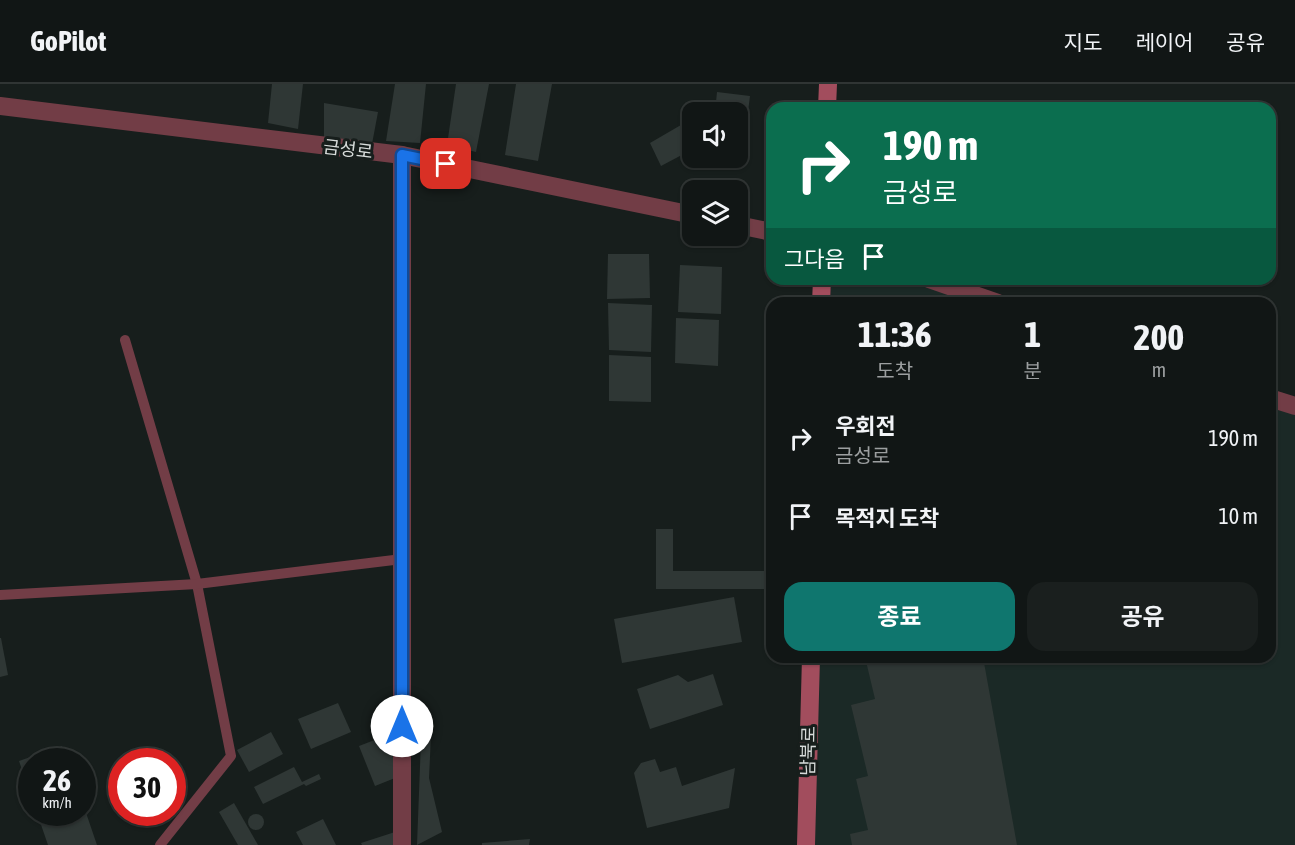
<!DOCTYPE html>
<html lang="ko">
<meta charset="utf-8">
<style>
:root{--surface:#111615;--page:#1a1f1e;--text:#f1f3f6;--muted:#9c9fa0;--line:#303534;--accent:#0f766e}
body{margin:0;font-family:"Asap Condensed","Noto Sans KR",sans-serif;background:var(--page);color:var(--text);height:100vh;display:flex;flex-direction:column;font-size:22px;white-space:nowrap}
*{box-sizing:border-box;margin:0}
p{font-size:20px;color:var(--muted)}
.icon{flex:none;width:33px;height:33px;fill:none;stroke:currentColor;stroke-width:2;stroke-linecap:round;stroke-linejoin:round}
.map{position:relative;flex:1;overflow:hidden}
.side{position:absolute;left:766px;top:213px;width:510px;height:366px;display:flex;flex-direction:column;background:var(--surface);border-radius:18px;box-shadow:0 2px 4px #0004,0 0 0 2px var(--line)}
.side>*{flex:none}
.top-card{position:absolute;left:766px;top:18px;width:510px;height:183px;border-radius:18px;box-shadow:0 2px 4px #0004,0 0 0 2px var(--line);background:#0b6e4f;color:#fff;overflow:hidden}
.tools{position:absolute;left:682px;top:18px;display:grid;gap:12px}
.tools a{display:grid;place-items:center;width:66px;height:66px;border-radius:12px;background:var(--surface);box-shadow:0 2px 4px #0004,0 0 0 2px var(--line);font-size:30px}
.speed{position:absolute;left:18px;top:664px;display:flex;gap:12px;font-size:30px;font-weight:700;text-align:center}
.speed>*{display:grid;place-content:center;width:78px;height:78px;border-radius:50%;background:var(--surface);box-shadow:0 2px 4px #0004,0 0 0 2px var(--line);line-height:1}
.speed small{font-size:15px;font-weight:400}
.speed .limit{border:9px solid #d22;background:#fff;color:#111}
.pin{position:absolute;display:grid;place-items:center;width:51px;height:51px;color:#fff;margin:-26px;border-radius:12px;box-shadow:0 3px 9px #0006}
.me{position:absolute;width:66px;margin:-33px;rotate:0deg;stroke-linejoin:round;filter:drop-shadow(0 0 4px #0008)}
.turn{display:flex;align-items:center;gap:21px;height:126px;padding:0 18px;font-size:27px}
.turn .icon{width:78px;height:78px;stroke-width:2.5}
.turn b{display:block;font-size:42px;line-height:51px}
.then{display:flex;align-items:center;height:57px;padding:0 18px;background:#0003;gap:12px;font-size:22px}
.eta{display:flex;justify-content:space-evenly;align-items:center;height:102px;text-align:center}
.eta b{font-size:36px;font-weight:700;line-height:42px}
.button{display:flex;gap:12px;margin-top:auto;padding:12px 18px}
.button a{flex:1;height:69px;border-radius:18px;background:var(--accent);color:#fff;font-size:24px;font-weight:700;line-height:69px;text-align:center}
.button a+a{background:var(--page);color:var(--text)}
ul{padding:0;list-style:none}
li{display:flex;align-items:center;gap:18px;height:78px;padding:0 18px}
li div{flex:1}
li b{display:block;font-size:22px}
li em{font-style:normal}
header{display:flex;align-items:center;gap:36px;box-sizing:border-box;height:84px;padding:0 30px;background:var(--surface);border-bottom:2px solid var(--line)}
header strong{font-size:28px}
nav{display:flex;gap:33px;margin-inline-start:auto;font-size:21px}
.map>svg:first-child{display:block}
</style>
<header>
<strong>GoPilot</strong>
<nav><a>지도</a><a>레이어</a><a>공유</a></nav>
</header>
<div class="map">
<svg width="1295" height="761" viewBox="0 0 1295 761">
<rect width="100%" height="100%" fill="#171e1c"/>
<g fill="#1b2926">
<polygon points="824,195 929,195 999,219 823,219"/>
<polygon points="1271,313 1295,322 1295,761 807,761 813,573 1270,573"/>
</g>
<g fill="#2f3735">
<polygon points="272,0 303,0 298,45 268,39"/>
<polygon points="395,0 426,0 420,59 386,57"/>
<polygon points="456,0 489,0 476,68 447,61"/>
<polygon points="516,0 552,0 538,77 505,71"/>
<polygon points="717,8 750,12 742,75 738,75 738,28 715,28"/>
<polygon points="324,19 378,28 372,60 324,53"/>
<polygon points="693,34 693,65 661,82 650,59"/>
<polygon points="608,170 649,170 650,214 607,215"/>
<polygon points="680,181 722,183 721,230 678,228"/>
<polygon points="608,219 652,221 651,268 609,266"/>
<polygon points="676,234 719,236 718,282 675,279"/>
<polygon points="609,271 651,273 651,318 609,317"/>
<polygon points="656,445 673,445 673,487 766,487 766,472 772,472 772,505 656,505"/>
<polygon points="734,513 742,558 622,579 614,535"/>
<polygon points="0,554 1,554 8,591 0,593"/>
<polygon points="865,573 983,573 1017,761 852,761 850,750 868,746 856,695 868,692 851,621 875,615"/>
<polygon points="713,590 723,621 650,645 637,605 678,591 688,598"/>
<polygon points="338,619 351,648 311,665 298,635"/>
<polygon points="422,630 432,631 429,694 442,748 417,761"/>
<polygon points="271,648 283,670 249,688 237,666"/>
<polygon points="385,652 400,692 375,702 359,662"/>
<polygon points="62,662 68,678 32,678 31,712 19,677"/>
<polygon points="655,675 660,688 676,683 682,702 735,684 729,724 647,744 634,689 641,679"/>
<polygon points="294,683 302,698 319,690 321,695 306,702 304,700 263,720 254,703"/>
<polygon points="234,719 258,761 238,761 219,728"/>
<polygon points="83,720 97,761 48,761 37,729 82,729"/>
<circle cx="256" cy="738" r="8"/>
<polygon points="323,735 336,761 303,761 296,748"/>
<polygon points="395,748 395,761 362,761 361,759"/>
<polygon points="530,755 529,761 482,761 482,759"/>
</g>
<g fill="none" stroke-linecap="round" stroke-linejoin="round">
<g stroke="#723d46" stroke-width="10">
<polyline points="125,256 197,500 231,672 160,761"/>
<polyline points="0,511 197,500 402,475"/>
</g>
<polyline stroke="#723d46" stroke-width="18" points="402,71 402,761"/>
<g stroke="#723d46" stroke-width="18">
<polyline points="0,22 402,71 693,131"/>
<polyline points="738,141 772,148"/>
<polyline points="929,195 998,219"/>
<polyline points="1270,314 1295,322"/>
</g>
<g stroke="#a24d5d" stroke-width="18">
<polyline points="827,24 828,0"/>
<polyline points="821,219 822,195"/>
<polyline points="806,761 811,573"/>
</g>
</g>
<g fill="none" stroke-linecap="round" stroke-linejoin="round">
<defs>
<polyline id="route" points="402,642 402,71 446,80"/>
</defs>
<use href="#route" stroke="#114b97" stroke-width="15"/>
<use href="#route" stroke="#1a73e8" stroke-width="10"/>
</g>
<g text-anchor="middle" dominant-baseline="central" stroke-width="6" stroke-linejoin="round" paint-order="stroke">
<g font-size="18" fill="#d7dbda" stroke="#171e1c">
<text transform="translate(348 65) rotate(7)">금성로</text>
<text transform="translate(808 667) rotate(-89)">남북로</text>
</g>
</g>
</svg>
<div class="tools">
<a><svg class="icon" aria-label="sound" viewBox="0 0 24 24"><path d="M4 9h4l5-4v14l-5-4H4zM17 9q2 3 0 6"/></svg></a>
<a><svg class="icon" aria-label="layers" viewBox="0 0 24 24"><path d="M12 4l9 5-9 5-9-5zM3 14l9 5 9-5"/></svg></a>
</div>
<div class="speed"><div>26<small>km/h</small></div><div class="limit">30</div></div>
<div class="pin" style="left:446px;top:80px;background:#d93025"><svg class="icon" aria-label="arrive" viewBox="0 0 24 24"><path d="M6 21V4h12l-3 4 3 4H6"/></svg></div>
<svg class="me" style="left:402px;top:642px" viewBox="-20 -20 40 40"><circle r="19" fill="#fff"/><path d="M0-13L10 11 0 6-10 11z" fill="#1a73e8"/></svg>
<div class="top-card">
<div class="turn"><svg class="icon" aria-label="right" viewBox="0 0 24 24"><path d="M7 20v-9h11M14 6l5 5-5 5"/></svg><div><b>190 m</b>금성로</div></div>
<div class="then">그다음<svg class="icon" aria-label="arrive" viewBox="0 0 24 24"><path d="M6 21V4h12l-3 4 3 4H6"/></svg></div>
</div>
<section class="side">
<div class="eta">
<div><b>11:36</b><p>도착</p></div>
<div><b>1</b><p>분</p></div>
<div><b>200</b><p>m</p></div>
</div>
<ul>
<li><svg class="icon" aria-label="right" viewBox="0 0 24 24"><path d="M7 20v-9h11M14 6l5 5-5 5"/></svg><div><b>우회전</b><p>금성로</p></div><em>190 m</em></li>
<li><svg class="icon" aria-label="arrive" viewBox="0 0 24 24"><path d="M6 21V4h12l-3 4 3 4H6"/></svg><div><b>목적지 도착</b></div><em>10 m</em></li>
</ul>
<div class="button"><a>종료</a><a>공유</a></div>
</section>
</div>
